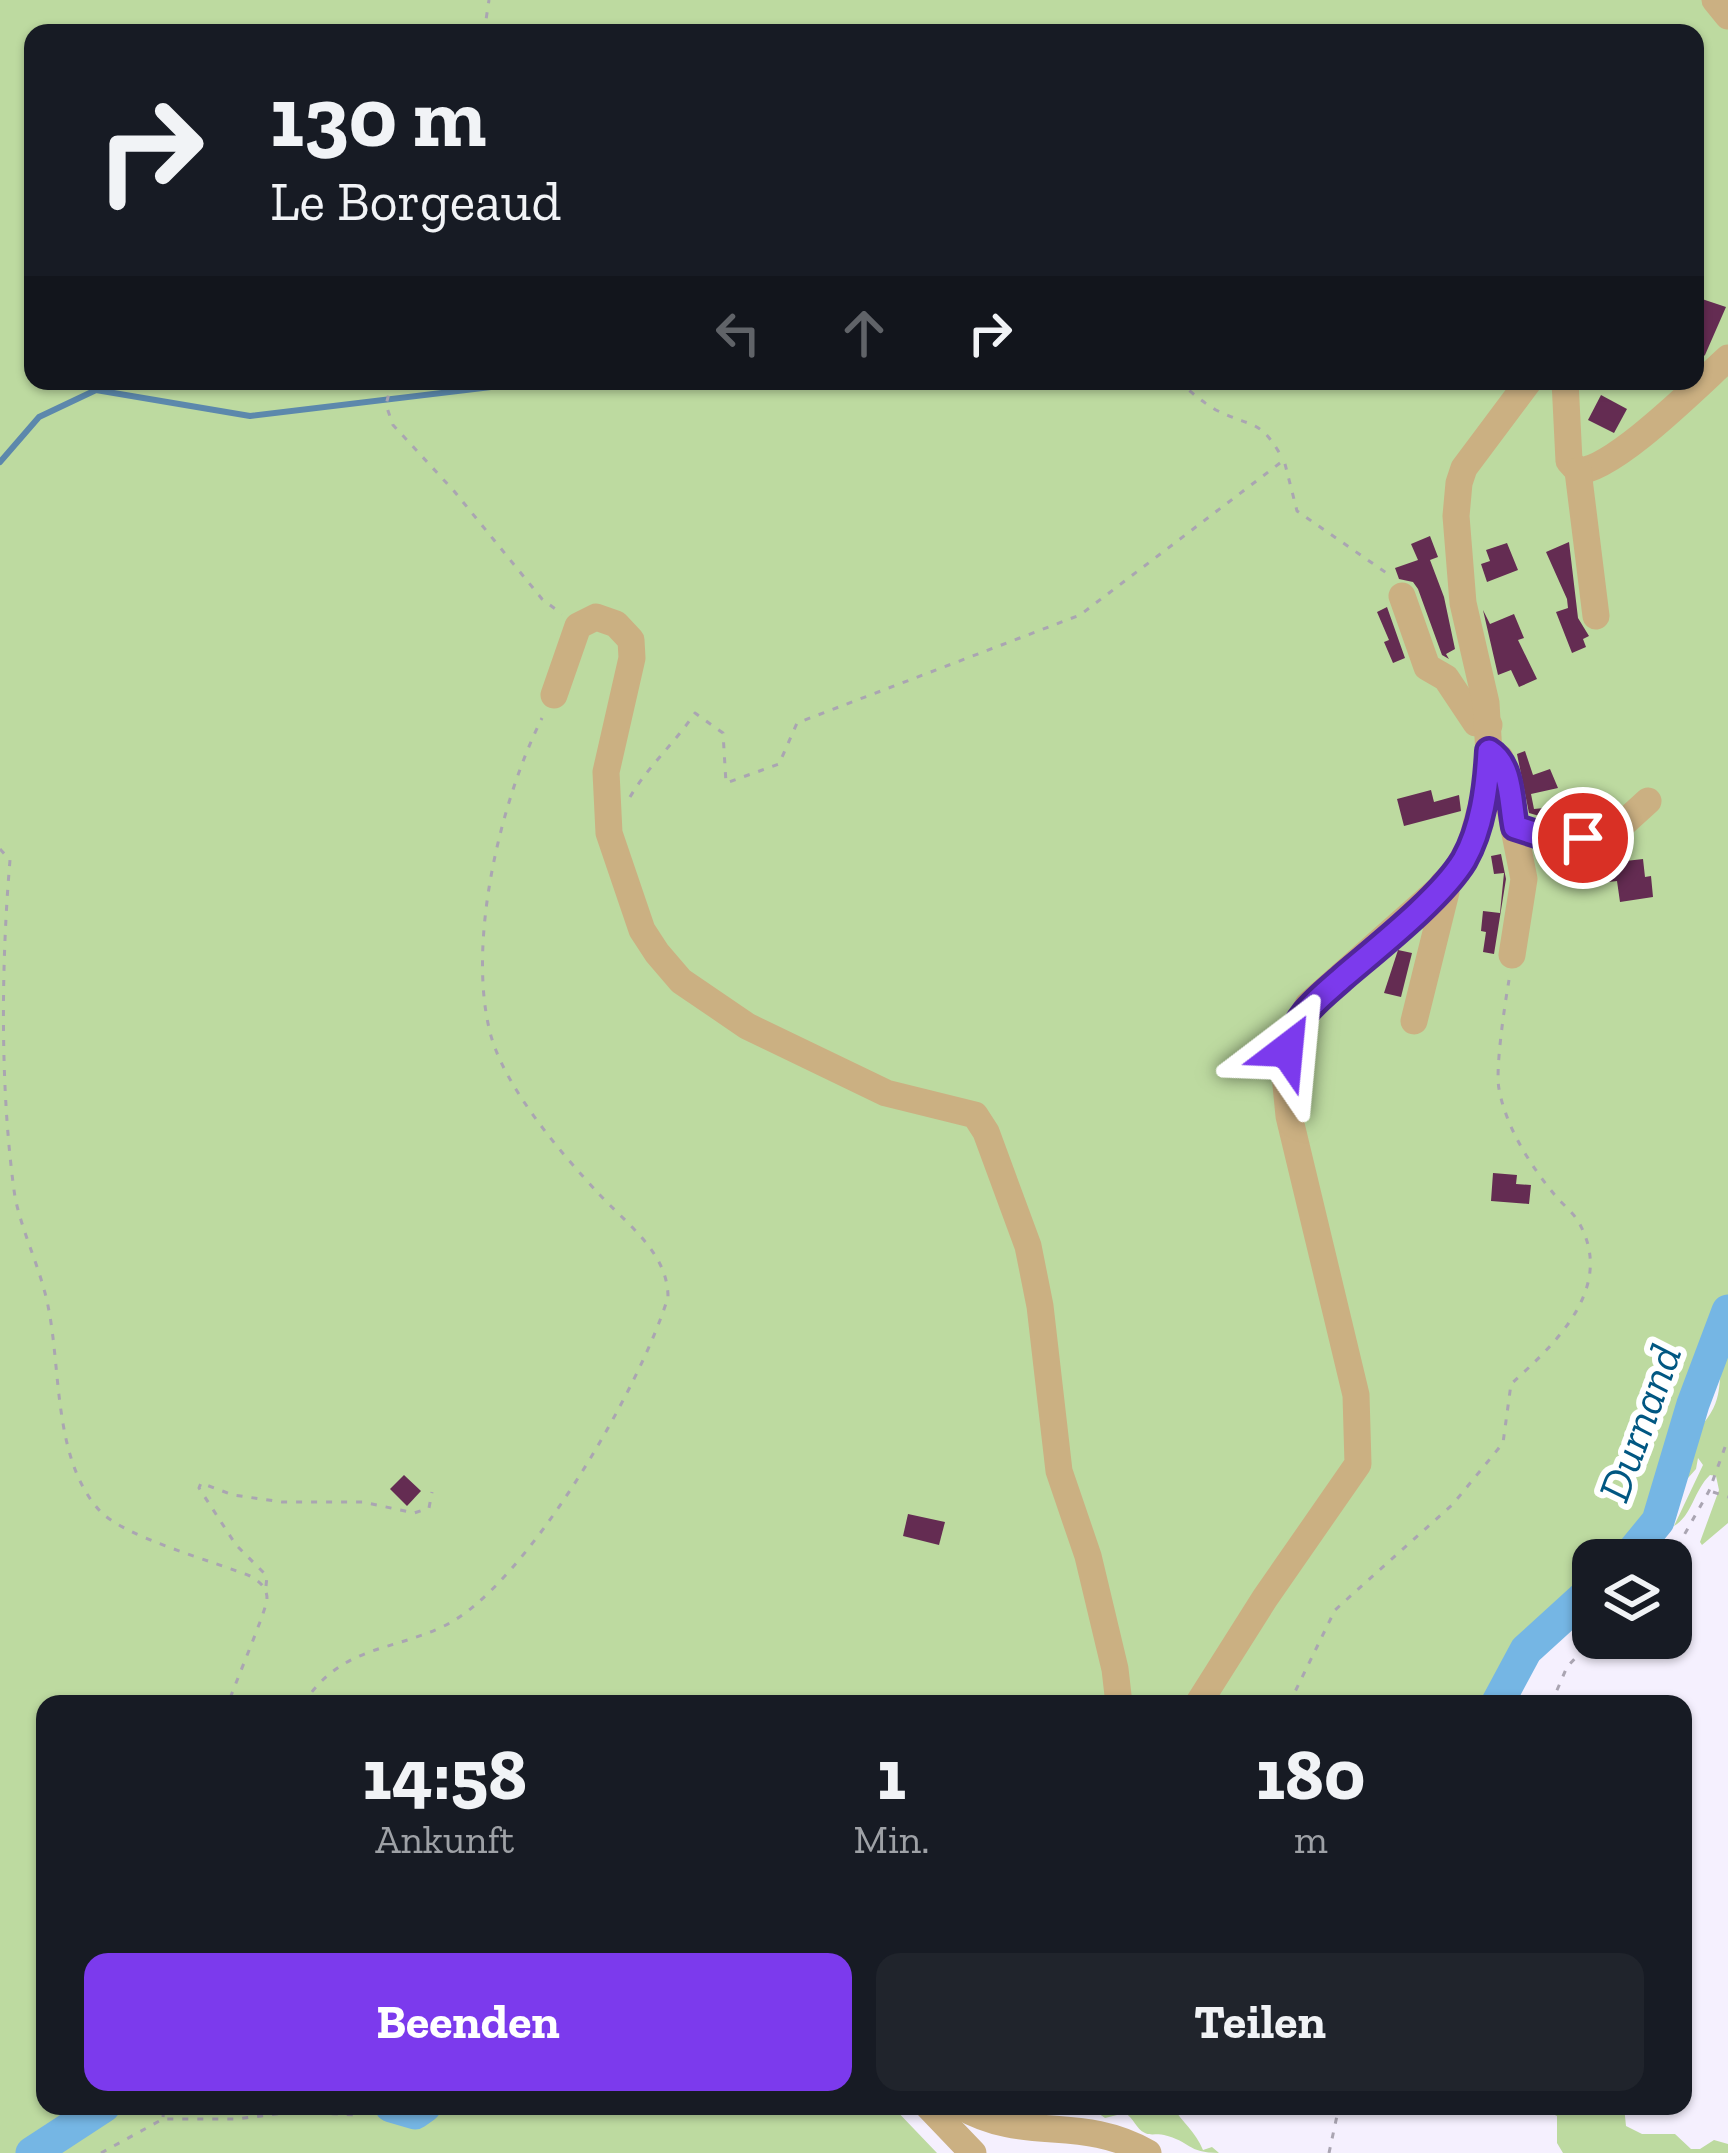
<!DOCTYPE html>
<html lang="de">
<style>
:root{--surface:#171b24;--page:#20242c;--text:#f1f3f6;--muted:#9ea1a6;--accent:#7c3aed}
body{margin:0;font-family:"Zilla Slab",serif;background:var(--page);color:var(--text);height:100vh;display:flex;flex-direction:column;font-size:45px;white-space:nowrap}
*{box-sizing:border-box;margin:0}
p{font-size:39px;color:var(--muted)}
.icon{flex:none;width:66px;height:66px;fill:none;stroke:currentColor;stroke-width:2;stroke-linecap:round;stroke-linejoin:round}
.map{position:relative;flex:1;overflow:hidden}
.sheet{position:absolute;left:36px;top:1695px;width:1656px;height:420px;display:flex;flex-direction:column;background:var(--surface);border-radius:24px;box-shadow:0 3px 9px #0004}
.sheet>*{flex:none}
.hud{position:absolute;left:24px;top:24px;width:1680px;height:366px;border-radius:24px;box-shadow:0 3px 9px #0004;background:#171b24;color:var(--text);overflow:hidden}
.buttons{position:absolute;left:1572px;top:1539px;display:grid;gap:24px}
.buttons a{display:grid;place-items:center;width:120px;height:120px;border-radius:24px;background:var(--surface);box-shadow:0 3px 9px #0004;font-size:60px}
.pin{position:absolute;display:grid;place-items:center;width:102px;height:102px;color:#fff;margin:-51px;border:6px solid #fff;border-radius:50%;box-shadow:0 3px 12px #0007}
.me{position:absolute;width:132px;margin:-66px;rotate:29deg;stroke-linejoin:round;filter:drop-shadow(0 0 9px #0008)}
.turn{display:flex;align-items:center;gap:42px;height:252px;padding:0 48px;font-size:54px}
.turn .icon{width:156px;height:156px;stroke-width:2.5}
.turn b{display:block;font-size:84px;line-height:102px}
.lanes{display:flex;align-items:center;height:114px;padding:0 48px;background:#0003;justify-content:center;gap:60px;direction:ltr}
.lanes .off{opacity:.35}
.eta{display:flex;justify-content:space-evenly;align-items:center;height:204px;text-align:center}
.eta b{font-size:72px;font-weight:700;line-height:84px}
.primary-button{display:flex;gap:24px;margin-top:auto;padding:24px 48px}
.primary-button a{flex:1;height:138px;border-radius:24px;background:var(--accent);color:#fff;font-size:48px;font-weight:700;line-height:138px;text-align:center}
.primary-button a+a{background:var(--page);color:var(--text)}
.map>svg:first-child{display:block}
</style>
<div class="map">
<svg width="1728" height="2153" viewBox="0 0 1728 2153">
<rect width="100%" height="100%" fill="#f5f0fe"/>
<g fill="#bddaa0" fill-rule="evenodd">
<path d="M0 0H1728V1325L1714 1354 1703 1424C1728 1394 1713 1378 1728 1355V1523L1702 1545 1700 1542 1719 1490 1716 1476 1710 1475C1694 1490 1692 1516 1674 1526L1703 1465 1698 1458 1696 1469 1615 1560H1593V1584L1533 1651 1501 1704H45V2106H892L937 2153H0ZM33 33H1695V381H33Z"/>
<path d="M1088 2106H1144L1150 2113 1160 2106H1172C1183 2123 1195 2131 1203 2150L1212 2147 1219 2153C1187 2153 1190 2141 1164 2135 1158 2133 1151 2136 1145 2133 1136 2129 1134 2118 1125 2113L1105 2118Z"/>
<polygon points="1537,2106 1624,2106 1626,2126 1642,2134 1675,2134 1691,2149 1700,2149 1714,2140 1728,2144 1728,2153 1563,2153 1557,2143 1557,2116"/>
</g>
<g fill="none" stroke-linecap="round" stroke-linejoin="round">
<polyline stroke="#5c88ac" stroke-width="6" points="0,462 39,417 96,390 250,416 542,381"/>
<g stroke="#75b6e4" stroke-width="33">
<polyline points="1626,1560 1658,1521 1693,1404 1728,1311"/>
<polyline points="1497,1704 1526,1650 1593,1589"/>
<polyline points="391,2106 415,2113 425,2106"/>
<polyline points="32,2153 104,2106"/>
</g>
</g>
<g fill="#642c52">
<polygon points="1702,299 1726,307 1705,355 1695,364 1695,319"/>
<polygon points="1601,395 1627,409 1614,433 1588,420"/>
<polygon points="1430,536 1438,557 1430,560 1444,597 1455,649 1446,654 1449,659 1442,655 1418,589 1413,582 1399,579 1395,568 1418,560 1411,544"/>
<polygon points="1569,542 1578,618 1589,636 1583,639 1586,647 1572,653 1556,612 1568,608 1567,599 1546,552"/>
<polygon points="1507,543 1518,570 1487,582 1481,564 1490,561 1486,550"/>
<polygon points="1387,607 1405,658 1393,663 1384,642 1389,640 1377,612"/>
<polygon points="1483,610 1490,624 1514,614 1524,638 1518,640 1537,679 1519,687 1511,670 1498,675"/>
<polygon points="1525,751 1533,775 1550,769 1558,788 1531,794 1534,809 1544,808 1546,816 1543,817 1529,813 1517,754"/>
<polygon points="1431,790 1434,802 1459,795 1461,811 1404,826 1397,799"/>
<polygon points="1501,854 1506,879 1494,954 1483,952 1486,932 1481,931 1483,911 1500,913 1504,873 1494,874 1491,856"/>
<polygon points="1643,859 1645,877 1651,876 1653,897 1620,902 1617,881 1583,885 1582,879 1618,866 1617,862"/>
<polygon points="1398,950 1412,953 1401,997 1384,993"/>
<polygon points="1493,1173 1517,1175 1516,1184 1531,1185 1529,1204 1491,1201"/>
<polygon points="404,1475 421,1491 407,1506 390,1489"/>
<polygon points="908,1514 945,1522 939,1545 903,1536"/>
</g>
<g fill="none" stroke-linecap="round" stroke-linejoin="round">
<g stroke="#aaa5b2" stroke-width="3" stroke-dasharray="6 9" stroke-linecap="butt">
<polyline points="484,33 489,0"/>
<polyline points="392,381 386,405 393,425 454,491 542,599 562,614"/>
<path d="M1178 381C1190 391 1202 402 1216 410 1254 429 1259 417 1283 459"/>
<path d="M630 797C649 765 674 744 695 713L723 733 726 783 779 764 797 723 1080 615 1284 460 1297 511 1388 574"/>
<path d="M0 849 10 860C1 966 0 1093 15 1197 23 1236 42 1271 49 1311 61 1374 54 1461 100 1511 124 1537 213 1561 250 1576 260 1582 267 1587 267 1599 267 1609 234 1686 228 1704"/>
<polyline points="1713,1492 1728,1497"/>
<polyline points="1670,1560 1709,1491 1728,1439"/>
<polyline points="266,1586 267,1576 236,1545 199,1488 201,1483 233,1495 282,1502 363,1502 414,1513 429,1508 432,1492"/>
<path d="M303 1704C342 1645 390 1652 444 1626 527 1586 642 1384 668 1297 668 1253 627 1224 599 1194 561 1153 501 1084 489 1028 468 937 501 800 542 718"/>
<path d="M1289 1704 1335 1610 1453 1504 1503 1443 1511 1384C1555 1344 1617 1287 1578 1221 1572 1211 1561 1203 1554 1194 1530 1165 1506 1127 1499 1089 1495 1069 1505 1003 1509 980"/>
<polyline points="1551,1704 1567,1667 1594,1638"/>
<polyline points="163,2117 164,2106"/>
<polyline points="101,2153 163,2119 237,2119 293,2112 360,2115 364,2106"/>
<polyline points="1329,2153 1338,2111"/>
</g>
<g stroke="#cbb082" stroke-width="27">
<polyline points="1715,0 1728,16"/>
<path d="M1565 381 1569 461 1578 471C1614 470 1698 385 1728 358"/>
<polyline points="1578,471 1596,616"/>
<polyline points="1402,596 1427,667 1446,678 1476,723 1489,725"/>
<polyline points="554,695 578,626 596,617 616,624 631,640 632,658 606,772 609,833 642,930 657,953 681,981 747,1026 886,1093 975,1115 986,1132 1028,1246 1040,1306 1059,1471 1088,1556 1115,1669 1119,1704"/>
<polyline points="1489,751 1500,758 1524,879 1512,955"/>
<polyline points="1515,827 1546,837 1604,841 1648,801"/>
<polyline points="1414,1021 1446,892 1443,884"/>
<polyline points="1198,1704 1265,1598 1358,1464 1356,1395 1289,1116 1285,1075 1289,1041 1308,1005 1439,889 1457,869 1471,844 1485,792 1489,754 1486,703 1463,603 1456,516 1459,483 1464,468 1529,381"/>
<polyline points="928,2106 973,2153"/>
<path d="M960 2106C1026 2144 1080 2114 1148 2153"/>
</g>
</g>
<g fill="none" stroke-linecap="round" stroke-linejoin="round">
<defs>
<path id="route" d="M1287 1050C1296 1015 1316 1001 1342 978 1377 948 1441 898 1464 860 1482 828 1487 788 1489 751 1512 765 1510 802 1515 827L1546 837 1583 838"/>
</defs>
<use href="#route" stroke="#51269a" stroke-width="30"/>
<use href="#route" stroke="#7c3aed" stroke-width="21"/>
</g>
<g text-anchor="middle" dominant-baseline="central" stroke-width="12" stroke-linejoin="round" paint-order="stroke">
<g font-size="45" font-style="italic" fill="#015782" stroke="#fff">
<text transform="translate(1640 1423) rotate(-70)">Durnand</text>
</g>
</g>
</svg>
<div class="buttons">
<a><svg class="icon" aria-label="layers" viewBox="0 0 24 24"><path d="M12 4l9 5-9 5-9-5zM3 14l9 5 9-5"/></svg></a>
</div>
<div class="pin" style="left:1583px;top:838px;background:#d93025"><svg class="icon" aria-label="arrive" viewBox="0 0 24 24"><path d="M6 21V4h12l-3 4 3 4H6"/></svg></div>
<svg class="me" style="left:1287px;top:1050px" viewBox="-20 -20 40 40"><path d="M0-17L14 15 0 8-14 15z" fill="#7c3aed" stroke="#fff" stroke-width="4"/></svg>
<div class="hud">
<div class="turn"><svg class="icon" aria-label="right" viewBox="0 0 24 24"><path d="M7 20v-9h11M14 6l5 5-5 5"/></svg><div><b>130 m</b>Le Borgeaud</div></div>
<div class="lanes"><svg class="icon off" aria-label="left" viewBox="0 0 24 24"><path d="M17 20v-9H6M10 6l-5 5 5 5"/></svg><svg class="icon off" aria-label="ahead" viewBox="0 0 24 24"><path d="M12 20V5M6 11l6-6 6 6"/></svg><svg class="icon" aria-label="right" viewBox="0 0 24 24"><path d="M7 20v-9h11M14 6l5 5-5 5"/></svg></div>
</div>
<section class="sheet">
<div class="eta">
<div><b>14:58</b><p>Ankunft</p></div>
<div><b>1</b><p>Min.</p></div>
<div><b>180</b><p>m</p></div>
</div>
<div class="primary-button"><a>Beenden</a><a>Teilen</a></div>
</section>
</div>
